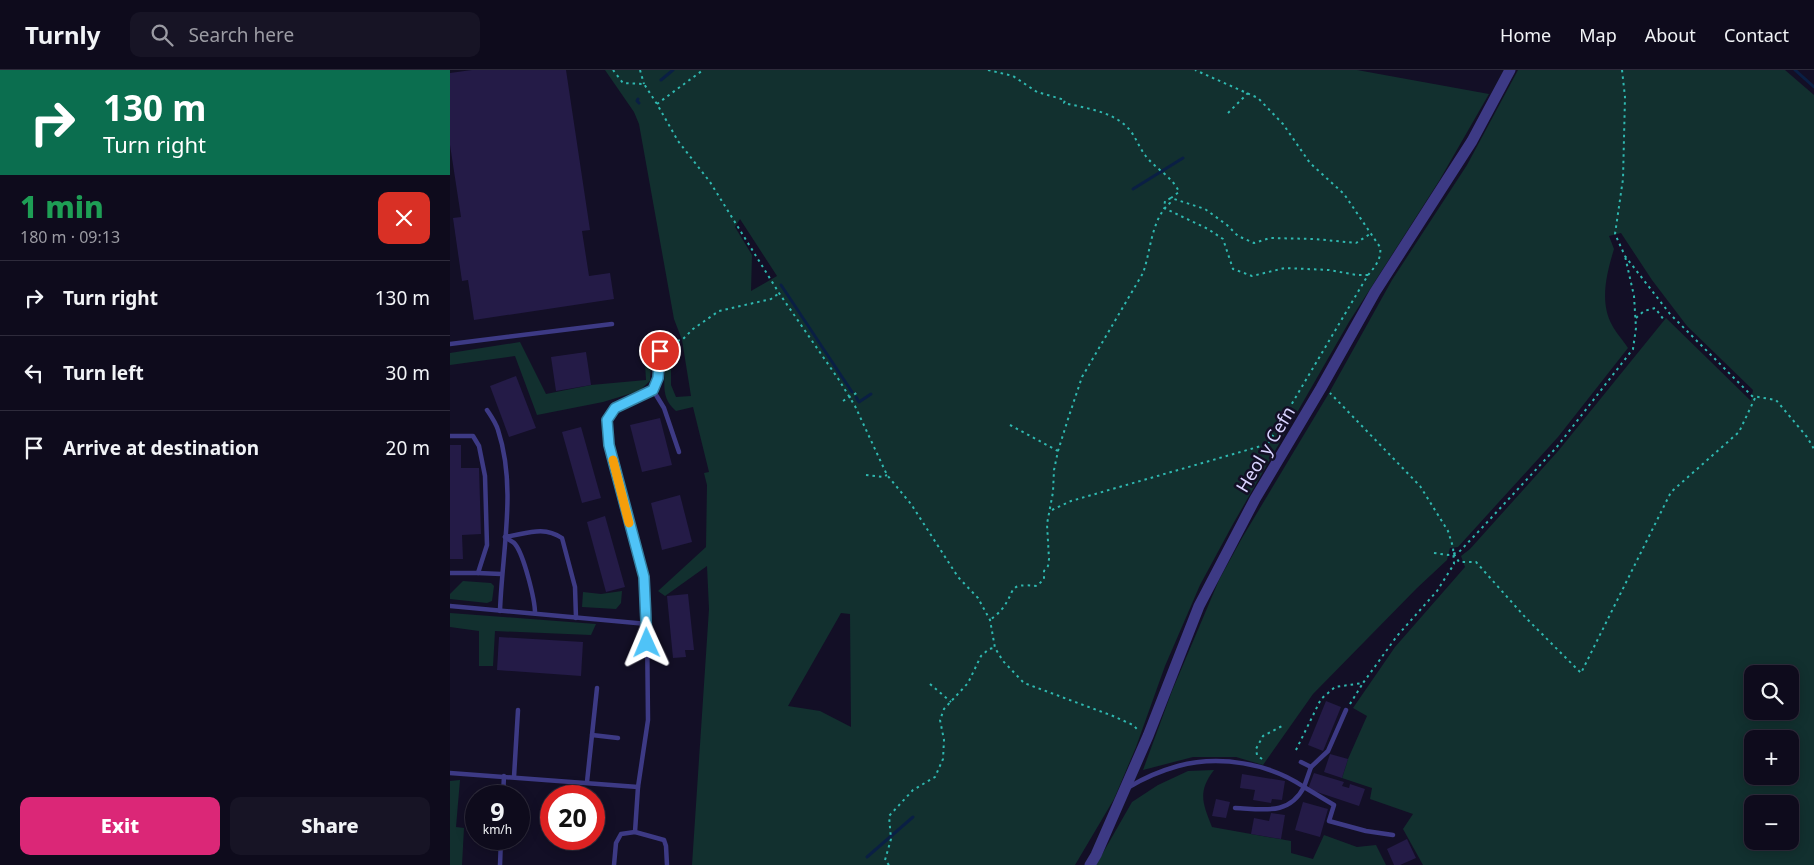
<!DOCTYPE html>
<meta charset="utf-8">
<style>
:root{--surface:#0e0b1c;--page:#171425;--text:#f1f3f6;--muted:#9b9ba3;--line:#2e2b3b;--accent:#db2777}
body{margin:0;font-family:"Noto Sans",sans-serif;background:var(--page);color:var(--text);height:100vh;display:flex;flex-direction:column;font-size:19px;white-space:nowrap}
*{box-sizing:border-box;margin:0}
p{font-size:16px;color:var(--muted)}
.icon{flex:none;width:28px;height:28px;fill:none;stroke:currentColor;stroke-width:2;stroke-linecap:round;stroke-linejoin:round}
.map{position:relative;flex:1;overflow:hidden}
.sheet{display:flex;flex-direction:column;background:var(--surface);width:450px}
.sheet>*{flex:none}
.banner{background:#0b6e4f;color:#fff;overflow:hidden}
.controls{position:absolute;left:1294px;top:595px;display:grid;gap:10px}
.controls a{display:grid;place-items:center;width:55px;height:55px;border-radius:10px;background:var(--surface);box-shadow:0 2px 12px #0003,0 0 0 1px var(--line);font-size:25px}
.speed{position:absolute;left:15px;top:715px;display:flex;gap:10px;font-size:25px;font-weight:700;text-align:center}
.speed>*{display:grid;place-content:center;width:65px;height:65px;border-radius:50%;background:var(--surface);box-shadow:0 2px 12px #0003,0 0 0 1px var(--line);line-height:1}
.speed small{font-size:12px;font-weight:400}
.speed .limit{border:8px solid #d22;background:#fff;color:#111}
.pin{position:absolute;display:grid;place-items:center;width:42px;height:42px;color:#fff;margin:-21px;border:2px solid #fff;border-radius:50%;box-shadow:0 1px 5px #0007}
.me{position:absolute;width:55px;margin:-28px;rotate:359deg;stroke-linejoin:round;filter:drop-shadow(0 0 4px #0008)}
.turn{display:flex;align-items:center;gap:18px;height:105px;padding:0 20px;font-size:22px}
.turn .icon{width:65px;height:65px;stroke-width:2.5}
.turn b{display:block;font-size:35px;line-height:42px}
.round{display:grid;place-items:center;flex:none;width:52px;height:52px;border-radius:10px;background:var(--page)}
.head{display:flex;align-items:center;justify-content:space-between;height:85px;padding:0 20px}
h1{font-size:30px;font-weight:800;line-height:38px;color:#1e9e55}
.button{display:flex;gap:10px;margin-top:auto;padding:10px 20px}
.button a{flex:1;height:58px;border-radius:10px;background:var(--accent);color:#fff;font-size:20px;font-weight:800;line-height:58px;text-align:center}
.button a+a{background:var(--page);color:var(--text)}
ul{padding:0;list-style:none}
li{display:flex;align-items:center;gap:15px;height:75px;padding:0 20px;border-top:1px solid var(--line)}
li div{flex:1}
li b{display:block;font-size:19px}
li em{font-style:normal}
header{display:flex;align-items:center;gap:30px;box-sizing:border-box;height:70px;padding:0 25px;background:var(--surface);border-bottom:1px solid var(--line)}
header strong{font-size:24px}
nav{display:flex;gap:28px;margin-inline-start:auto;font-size:18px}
.search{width:350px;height:45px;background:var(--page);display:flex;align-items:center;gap:12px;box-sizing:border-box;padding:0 18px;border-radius:10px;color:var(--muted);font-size:19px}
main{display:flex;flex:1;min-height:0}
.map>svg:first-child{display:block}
</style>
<header>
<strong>Turnly</strong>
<div class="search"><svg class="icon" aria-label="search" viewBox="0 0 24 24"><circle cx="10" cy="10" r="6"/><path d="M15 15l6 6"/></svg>Search here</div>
<nav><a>Home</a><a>Map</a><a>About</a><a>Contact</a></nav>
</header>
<main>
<section class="sheet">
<div class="banner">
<div class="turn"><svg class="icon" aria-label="right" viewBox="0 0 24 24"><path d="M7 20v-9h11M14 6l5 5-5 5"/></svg><div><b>130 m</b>Turn right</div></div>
</div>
<div class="head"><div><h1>1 min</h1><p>180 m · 09:13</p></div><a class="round" style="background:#d93025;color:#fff"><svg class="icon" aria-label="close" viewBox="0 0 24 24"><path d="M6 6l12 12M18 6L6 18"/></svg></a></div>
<ul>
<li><svg class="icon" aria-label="right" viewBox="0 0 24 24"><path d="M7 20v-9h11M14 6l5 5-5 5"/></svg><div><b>Turn right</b></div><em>130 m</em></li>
<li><svg class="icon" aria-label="left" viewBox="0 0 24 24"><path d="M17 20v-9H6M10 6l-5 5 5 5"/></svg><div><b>Turn left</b></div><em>30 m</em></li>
<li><svg class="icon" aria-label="arrive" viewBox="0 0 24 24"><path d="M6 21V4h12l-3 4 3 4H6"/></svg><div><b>Arrive at destination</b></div><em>20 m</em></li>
</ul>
<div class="button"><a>Exit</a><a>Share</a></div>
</section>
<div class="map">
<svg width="1364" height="795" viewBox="0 0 1364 795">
<rect width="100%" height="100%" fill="#130f26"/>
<g fill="#12302f" fill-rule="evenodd">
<path d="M155 0H907L1039 24 989 111 899 252 783 454 750 515 715 596 686 677 664 729 625 795H242L259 539 257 496 215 526 208 521 256 477 257 415 254 403 259 402 243 337 226 341C212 329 214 317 215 299H221V315L226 327 241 326 232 270 224 249 189 54 184 42ZM290 149 327 206 301 221 302 185 285 157ZM391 543 400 544 401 657 370 641 338 636Z"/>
<path d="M1068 0H1335L1364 25V795H973L953 759 963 744 920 729 922 718 892 708 898 689 917 646 903 638 945 577 1015 497 1011 486 1020 479 1109 380 1216 248 1301 331 1303 320 1237 256 1202 210 1171 163 1159 166 1164 179C1157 202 1149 232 1162 255 1166 263 1173 270 1178 278L1108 367 1008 477 1000 478 997 490 967 518 863 624 813 695 786 687H743L693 700 722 621 769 510 792 468 879 323 942 210 1017 95ZM1302 604H1340V641H1302ZM1302 669H1340V706H1302ZM1302 734H1340V771H1302Z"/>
<polygon points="70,272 96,324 141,315 196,310 195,293 201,295 200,311 189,321 153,332 87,345 65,286 0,295 0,283"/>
<polygon points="13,511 41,513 44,516 42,531 37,533 0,529 0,524"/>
<polygon points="172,521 171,533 166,539 132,537 133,522 151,524"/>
<polygon points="0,543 146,554 141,565 45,561 43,596 29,596 29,561 0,557"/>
<path d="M764 700C747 722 753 734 762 757L841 771V783L863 789 874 765 907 777 926 775 936 795H646L682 732 708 715 738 701Z"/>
<polygon points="10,710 6,757 14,758 12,795 0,795 0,711"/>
</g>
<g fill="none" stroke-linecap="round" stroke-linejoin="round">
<g stroke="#0a1f44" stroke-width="3">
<polyline points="1345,0 1364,17"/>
<polyline points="211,10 223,0"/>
<polyline points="188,29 187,31 189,33"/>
<polyline points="683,119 733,88"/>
<polyline points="331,215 402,322"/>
<polyline points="406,327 409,332 421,324"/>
<polyline points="417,787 463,747"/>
</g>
</g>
<g fill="#241b47">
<polygon points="22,0 116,0 140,160 132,161 139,206 160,203 164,229 24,250 18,210 12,211 3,148 11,147 0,75 0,3"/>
<polygon points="136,282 141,315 106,321 101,287"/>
<polygon points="66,306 86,358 59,367 40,316"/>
<polygon points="210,348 222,395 192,402 180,355"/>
<polygon points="131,357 151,428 132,433 112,362"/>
<polygon points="0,375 11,375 11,398 29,398 31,464 12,465 13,489 0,489"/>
<polygon points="230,425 242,472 212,480 201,433"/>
<polygon points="155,446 175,517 156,522 137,452"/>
<polygon points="238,524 244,580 235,580 236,587 223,588 217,526"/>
<polygon points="49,567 133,572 131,606 47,600"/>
<polygon points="876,631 891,637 873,681 858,675"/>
<polygon points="880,684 898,689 892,708 874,702"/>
<polygon points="864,703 894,712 892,716 899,718 900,714 915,719 909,736 858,719"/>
<polygon points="792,704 835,711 832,730 822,729 821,733 803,730 805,720 790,718"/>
<polygon points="766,729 780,732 776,748 762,746"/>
<polygon points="853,732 878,739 870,767 845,760"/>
<polygon points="821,743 835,745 831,769 801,764 804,748 819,751"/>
<polygon points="957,769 966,788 950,795 944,795 937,779"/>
</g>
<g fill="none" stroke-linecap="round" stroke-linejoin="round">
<g stroke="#2fb8b0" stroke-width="2" stroke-dasharray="2.5 4" stroke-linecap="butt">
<polyline points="163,0 173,13 194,14 207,34 228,71 260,112 329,223 389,310 405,336 437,405 461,434 508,507 528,528 540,550 545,578 553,591 574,613 663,646 683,655 688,660"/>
<polyline points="190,0 194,14"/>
<path d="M538 0 563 6 587 22 615 30 614 33C635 38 660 41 676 56 685 64 688 76 695 85 704 98 723 107 729 122L721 128 720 133C701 149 701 181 693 203L632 307 618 349 608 381 604 400 603 422 597 454 599 489 598 496 594 501V509L587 516C556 513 567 520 552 539 549 543 544 547 540 550"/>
<polyline points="1172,0 1175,27 1173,109 1165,164 1175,186 1220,244 1302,326 1326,330 1357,367 1364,379"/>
<polyline points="207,34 253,0"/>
<polyline points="778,43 798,23"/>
<polyline points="918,205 907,205 879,200 835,198 802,206 783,199 773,169 758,159 714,138 715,131 721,128 755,139 777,155 788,166 804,173 820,168 865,169 906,173 920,164"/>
<polyline points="1186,248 1194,241 1205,238 1214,250"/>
<polyline points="221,272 232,270 243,259 269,241 321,229 328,224"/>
<polyline points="393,331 408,322"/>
<polyline points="560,355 608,381"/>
<polyline points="416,405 433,407 437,405"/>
<path d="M602 440 621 431 818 374 918 205C925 197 932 188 930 177L894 124 860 93 833 54 808 28 745 0"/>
<polyline points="984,483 998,485 1009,482 1029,461 1106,378 1183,279 1186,258 1184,226 1175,186"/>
<polyline points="1004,484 1009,492 1026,492 1075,547 1131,603 1221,422 1289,362 1306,326"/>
<polyline points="480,614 501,632"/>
<polyline points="900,634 913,613"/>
<polyline points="846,680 871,629 885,617 913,613 947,566 987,521 1004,494 1003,477 998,461 970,416 880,323"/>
<polyline points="812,689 807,685 806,679 813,666 832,656"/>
<polyline points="439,795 435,790 441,769 439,746 463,720 485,707 493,689 494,670 490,650 494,639 518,613 531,586 539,579 544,578"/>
</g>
<g stroke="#3d3a85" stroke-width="4.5">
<polyline points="214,273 209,281 208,308 203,320 165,338 157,350 159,375 194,507 197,554 198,650 188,717 185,762 214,770 216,776 217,795"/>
<polyline points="0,274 162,254"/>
<polyline points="203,320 214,338 229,382"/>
<path d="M37 340C41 346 46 353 48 360 67 418 52 481 50 541"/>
<polyline points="0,366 23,366 29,376 35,406 37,475 28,503 0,503"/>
<path d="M55 467C76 464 93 455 112 468L125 517 126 548"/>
<path d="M55 467C58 470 63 471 65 474 74 485 85 530 85 543"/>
<polyline points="28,503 51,504"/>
<polyline points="0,536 197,554"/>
<polyline points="142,665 168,668"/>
<polyline points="851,692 861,697"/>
<polyline points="0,703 188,717"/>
<polyline points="64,707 68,640"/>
<polyline points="137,712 147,618"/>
<path d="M679 717C694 708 710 701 728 696 769 685 819 693 854 717L861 697 878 681 896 640"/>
<polyline points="53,726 54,706"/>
<path d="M785 738C813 739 839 746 854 717L884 735 879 751 916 761 943 765"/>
<polyline points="50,795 51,769"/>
<polyline points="164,795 166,773 171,764 185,762"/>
</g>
<polyline stroke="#3d3a85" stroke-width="11" points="640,795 646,785 698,666 749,536 805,429 871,318 925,222 1022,71 1060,0"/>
</g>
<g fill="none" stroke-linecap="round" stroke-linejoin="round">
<defs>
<polyline id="route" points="197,573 194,507 159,375 157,350 165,338 203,320 208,308 210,281"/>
</defs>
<use href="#route" stroke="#337fa1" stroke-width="12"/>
<use href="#route" stroke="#4fc3f7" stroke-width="9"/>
<polyline stroke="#f59e0b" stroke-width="9" points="163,390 179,453"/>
</g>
<g text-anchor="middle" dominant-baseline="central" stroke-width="5" stroke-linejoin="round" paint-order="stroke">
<g font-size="18" fill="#d9d4ff" stroke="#130f26">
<text transform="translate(815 379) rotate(-59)">Heol y Cefn</text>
</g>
</g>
</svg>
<div class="controls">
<a><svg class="icon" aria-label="search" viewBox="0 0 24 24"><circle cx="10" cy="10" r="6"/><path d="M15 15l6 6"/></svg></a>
<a>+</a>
<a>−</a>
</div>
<div class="speed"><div>9<small>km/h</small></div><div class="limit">20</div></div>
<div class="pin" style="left:210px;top:281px;background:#d93025"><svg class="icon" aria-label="arrive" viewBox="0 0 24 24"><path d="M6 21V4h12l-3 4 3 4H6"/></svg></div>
<svg class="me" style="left:197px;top:573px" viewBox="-20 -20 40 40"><path d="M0-17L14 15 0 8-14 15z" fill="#4fc3f7" stroke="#fff" stroke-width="4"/></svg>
</div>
</main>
